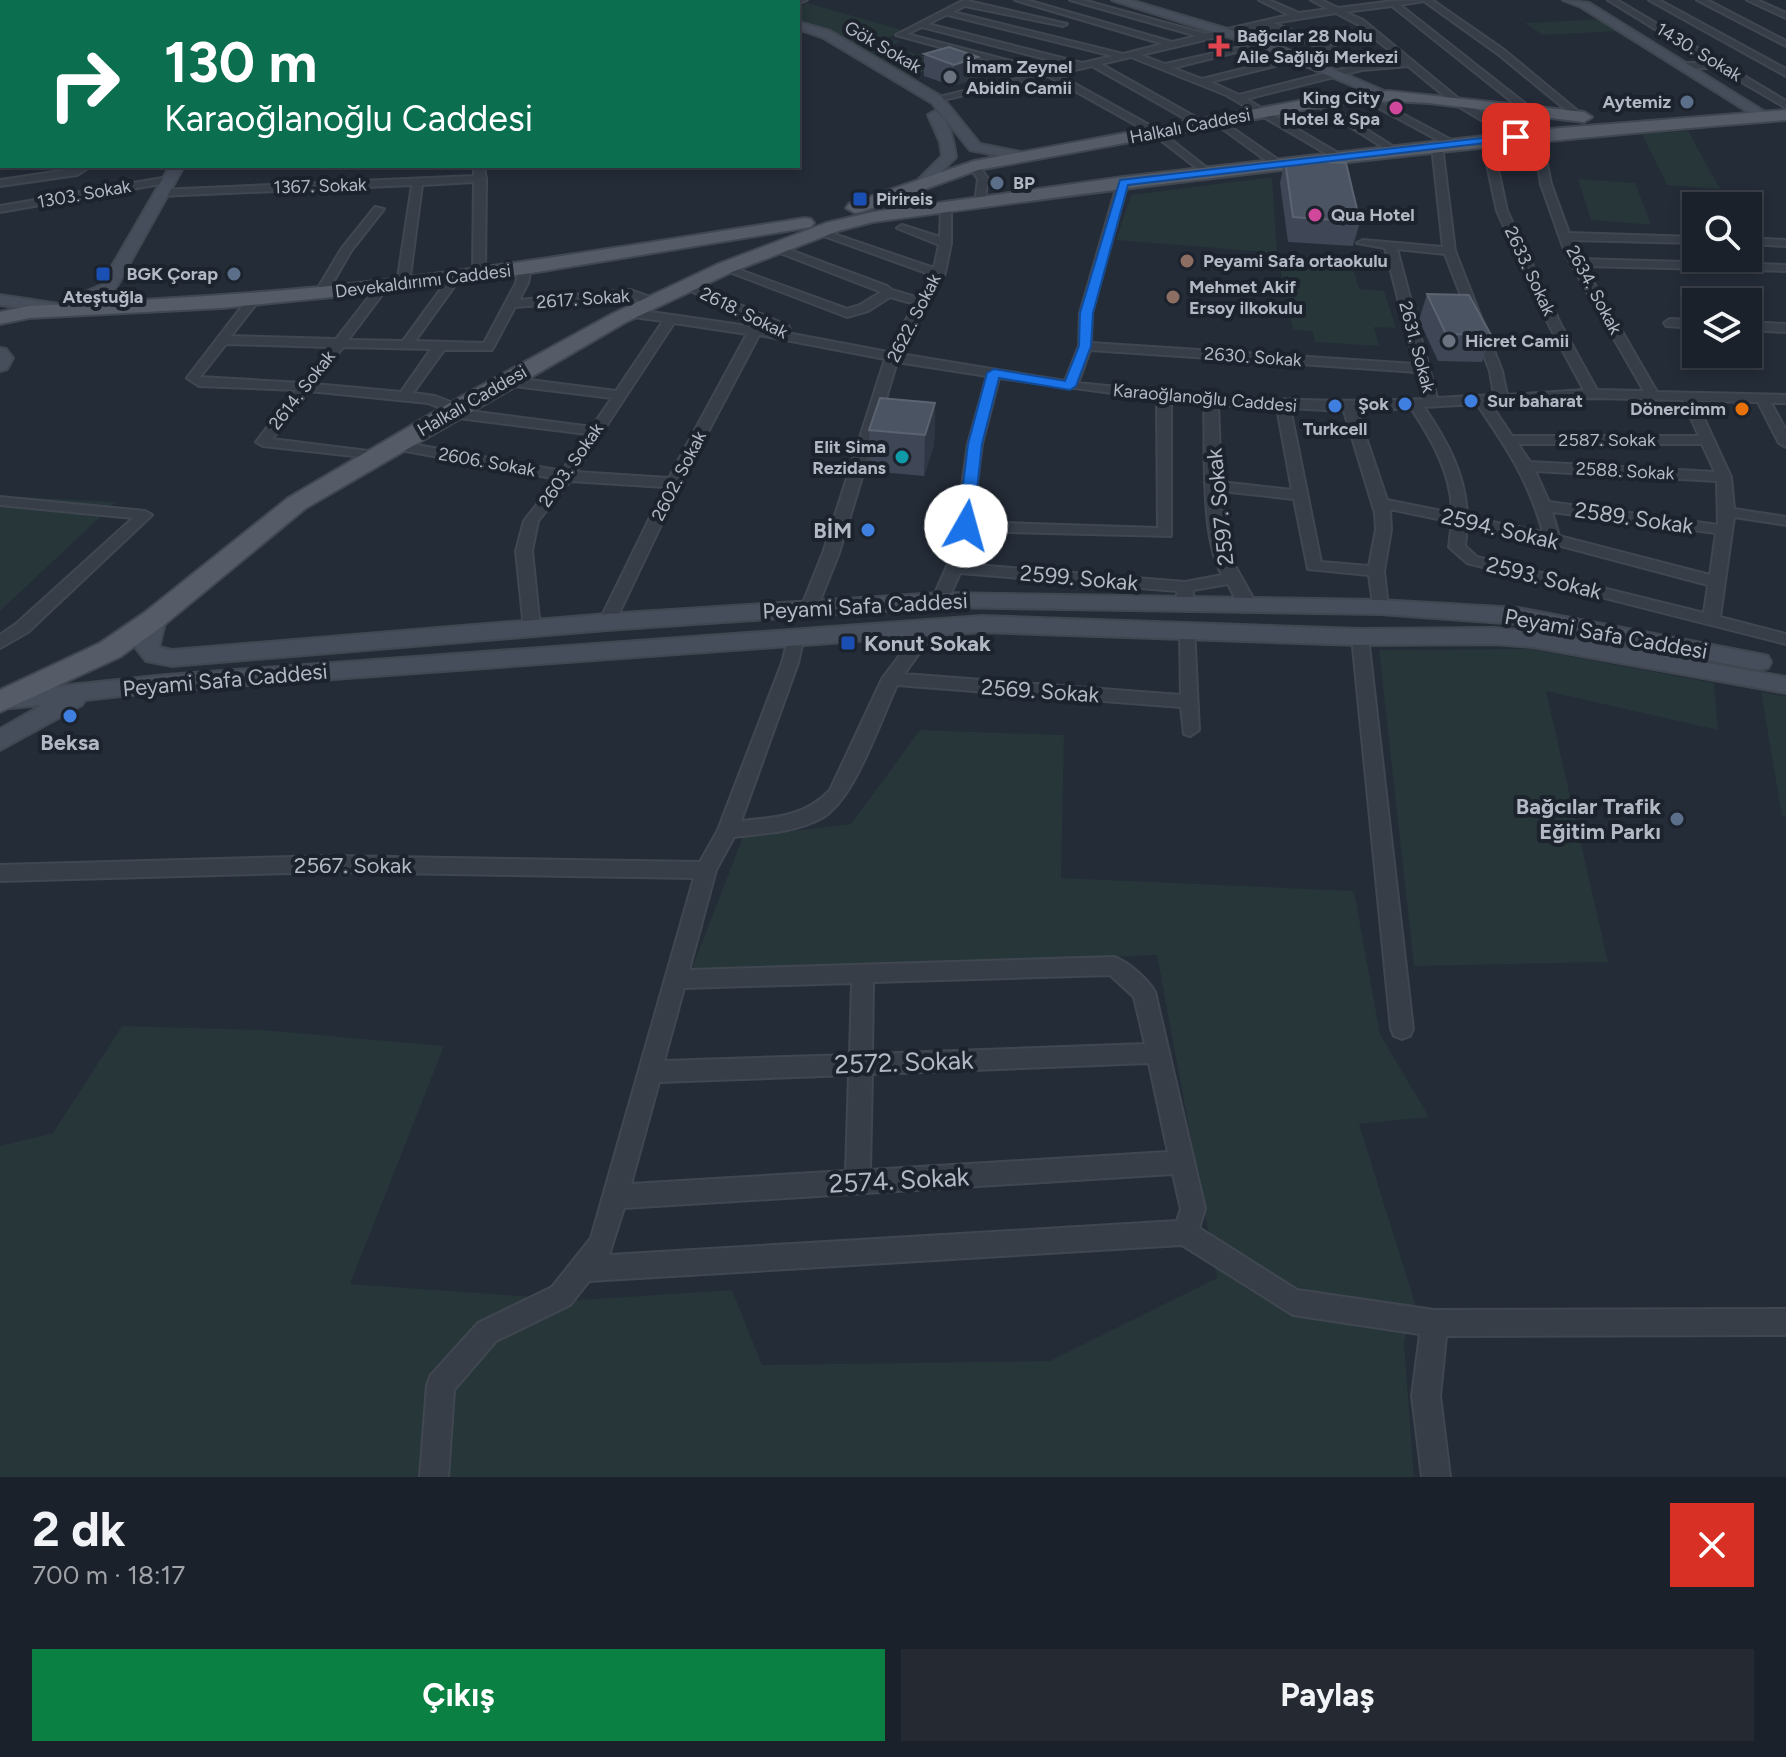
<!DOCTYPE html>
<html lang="tr">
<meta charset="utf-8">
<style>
:root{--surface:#1b212a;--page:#242932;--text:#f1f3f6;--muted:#a0a3a8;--line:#393e47;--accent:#0b8043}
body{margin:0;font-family:Figtree,sans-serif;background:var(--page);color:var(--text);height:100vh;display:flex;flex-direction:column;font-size:30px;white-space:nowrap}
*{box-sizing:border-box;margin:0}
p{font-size:26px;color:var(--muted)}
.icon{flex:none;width:44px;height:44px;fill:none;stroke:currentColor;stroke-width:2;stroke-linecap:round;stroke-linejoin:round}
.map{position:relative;height:1477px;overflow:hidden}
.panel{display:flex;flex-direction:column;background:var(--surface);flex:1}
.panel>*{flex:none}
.hud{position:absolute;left:0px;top:0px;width:800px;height:168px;box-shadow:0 4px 12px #0003,0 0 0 2px var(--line);background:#0b6e4f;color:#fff;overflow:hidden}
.buttons{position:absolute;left:1682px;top:192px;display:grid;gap:16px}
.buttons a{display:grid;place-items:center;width:80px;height:80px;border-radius:0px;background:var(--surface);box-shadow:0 4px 12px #0003,0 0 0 2px var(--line);font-size:40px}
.pin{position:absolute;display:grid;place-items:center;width:68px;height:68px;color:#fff;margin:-34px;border-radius:16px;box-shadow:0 4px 12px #0006}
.me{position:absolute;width:88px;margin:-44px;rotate:7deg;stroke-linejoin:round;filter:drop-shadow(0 0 6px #0008)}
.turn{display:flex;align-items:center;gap:28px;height:168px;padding:0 32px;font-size:36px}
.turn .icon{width:104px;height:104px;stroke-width:2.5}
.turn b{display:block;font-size:56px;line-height:68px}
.round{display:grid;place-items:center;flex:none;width:84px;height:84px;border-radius:0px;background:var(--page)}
.overview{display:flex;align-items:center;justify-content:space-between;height:136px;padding:0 32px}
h1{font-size:48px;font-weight:700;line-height:60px}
.action{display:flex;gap:16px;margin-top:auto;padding:16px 32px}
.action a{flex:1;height:92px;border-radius:0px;background:var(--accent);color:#fff;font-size:32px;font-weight:700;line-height:92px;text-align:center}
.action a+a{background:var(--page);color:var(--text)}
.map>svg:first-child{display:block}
</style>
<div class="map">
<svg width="1786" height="1477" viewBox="0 0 1786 1477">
<rect width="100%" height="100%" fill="#242c38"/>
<g fill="#263639">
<polygon points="807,3 902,30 888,38 900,41 890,47 949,63 910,77 818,27 798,21 798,10"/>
<polygon points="1603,19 1623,31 1543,35 1525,23"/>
<polygon points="1688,131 1720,189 1667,185 1642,134"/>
<polygon points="1272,177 1277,253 1116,240 1131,195"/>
<polygon points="1578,179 1635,183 1651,225 1591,220"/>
<polygon points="1277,255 1350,258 1359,289 1384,291 1396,328 1374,327 1379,346 1315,342 1312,331 1293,330"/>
<polygon points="0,496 116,502 0,611"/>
<polygon points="1530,649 1714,683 1718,730 1546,691 1608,962 1414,966 1379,650"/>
<polygon points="1761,692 1786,697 1786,817 1782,816"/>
<polygon points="920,730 1064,735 1061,878 1354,891 1380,1034 1429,1117 1359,1124 1415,1303 1404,1343 1414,1477 0,1477 0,1146 53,1133 122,1026 262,1030 444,1046 350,1284 579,1300 732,1290 762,1365 1050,1361 1217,1278 1157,955 690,973 743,837 851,824"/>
</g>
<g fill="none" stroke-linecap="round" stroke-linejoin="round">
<defs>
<g id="street">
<polygon points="144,0 190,0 141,2"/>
<polygon points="309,0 340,0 341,1 306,2"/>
<polygon points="478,0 486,0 488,2 480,2"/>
<polygon points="796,0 807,0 798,4 794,2"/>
<path d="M964 0 1067 24 1063 26 965 6 953 12 1123 54 1163 44 1015 0H1027L1172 42 1197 36 1070 0H1083L1206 34 1289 15 1259 0H1269L1299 13 1328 9 1311 0H1321L1338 8 1393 1 1432 0 1504 50 1585 117 1577 119 1498 54 1424 1 1400 5 1532 109V113H1526L1392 6 1345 12 1363 20 1459 99 1519 135V139H1513L1453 103 1408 66 1362 70 1246 99 1343 156V160L1339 161 1226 95 1131 57 1101 64 1206 123V127H1200L1092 66 1057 74 1160 131 1211 171 1212 173 1207 176 1154 135 1048 76 934 102V98L1038 74 896 35ZM1336 13 1357 24 1402 61 1362 64 1239 95 1211 82 1335 51V47L1273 23ZM946 15H948L1113 56 1082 63 928 24ZM1263 26 1323 49 1202 79 1173 68 1268 44 1264 42 1165 64 1141 55ZM922 27 1072 66 1049 71 907 34Z"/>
<polygon points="1608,0 1617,0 1786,101 1786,108 1718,68 1680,68 1683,63 1710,63"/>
<polygon points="1649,0 1659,0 1786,69 1786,76"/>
<polygon points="1697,0 1707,0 1786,41 1786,46"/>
<polygon points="1747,0 1757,0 1786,13 1786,18"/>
<rect x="0" y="38" width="2" height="4"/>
<polygon points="1365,94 1455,142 1457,144 1449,146 1362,99"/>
<polygon points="1317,99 1320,100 1400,151 1392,153 1314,104"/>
<rect x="0" y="113" width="2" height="6"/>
<polygon points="1219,119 1283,163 1283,167 1275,167 1216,124 1214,122"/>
<path d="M1533 133 1541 135 1551 184 1569 233 1696 237V243L1572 240 1580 259 1786 265V271L1584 266 1657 392 1786 395V403H1771L1786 430V447L1779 443 1758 402 1696 401 1731 477 1734 509 1786 517V525L1734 517 1720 617 1786 634V644L1467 563 1449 547 1452 522 1390 509 1391 530 1384 571 1388 607 1380 612 1374 611 1369 575 1308 569 1294 499 1221 491 1230 557 1253 598 1255 605 1253 609H1241L1228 584 1193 590V606L1185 611 1177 606V591L960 573 946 604H934L932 600 952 555 968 444 987 376 897 362 839 553 817 608 809 613 803 612 801 608 823 553 885 359 759 335 681 483 613 626 607 627 599 622 665 487 570 481 538 521 532 551 540 628 532 633 524 628 516 551 524 521 557 479 395 449 388 445 395 441 562 471 587 434 451 417 444 413 447 410 428 403 309 391 272 439 376 452 383 456 381 459 263 446 256 442 296 390 199 386 187 378 250 296 254 295 260 299 231 336 336 339 379 284H387V288L348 340 403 341 451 275 455 274 461 277 415 341 484 343 516 283 519 268 525 265 531 268 528 283 519 300 630 290 661 301 655 305 630 298 515 307 492 350H444L413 393 435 396 461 406 462 410 592 427 612 398 506 385 499 381 506 377 616 391 663 321 626 316 624 313 630 309 755 327 888 352 915 304 890 297 868 311 847 317 719 268 729 266 847 309 860 305 881 292 775 251 773 249 779 246 887 286 892 290 919 298 932 275 813 232 822 230 934 268 939 245 897 228 902 225 940 237 941 207 946 204 951 207V243L945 273 900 354 1065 381 1079 346 1080 313 1118 182 1123 179 1128 182 1092 313 1091 343 1415 364 1385 248 1357 243 1363 240 1443 247 1432 146 1437 143 1442 146 1455 251 1502 371 1507 395 1584 390 1550 327 1497 211 1482 141 1487 138 1492 141 1507 211 1562 327 1597 390 1644 391 1566 255 1541 184ZM1397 249 1445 254 1490 371 1494 395 1437 398ZM674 323 747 334 669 478 576 472ZM226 344 330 347 302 383 200 377ZM343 347 431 349 401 392 314 384ZM1090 350 1417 372 1424 399C1308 405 1194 395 1078 383ZM999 378 1157 399 1158 528 972 522 982 444ZM1593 398 1683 400 1699 436H1512L1490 403ZM1171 401 1204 404C1206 451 1200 535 1222 575L1185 582 964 564 971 531 1171 536ZM1477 404C1507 448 1528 479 1543 532L1467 517C1466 475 1447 441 1424 407ZM1218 405 1277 408 1292 490 1221 482ZM1290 408 1344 411 1375 513 1376 530 1369 566 1321 562ZM1411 408C1432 440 1452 474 1452 513L1387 500 1357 411ZM1518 444H1702L1715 472 1530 462ZM1535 471 1717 481 1718 525 1549 502ZM1552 512 1716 533 1710 575 1559 536ZM1467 526 1550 543 1708 585 1704 613 1477 557 1465 546Z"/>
<rect x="0" y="157" width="2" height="6"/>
<polygon points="970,164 978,164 988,179 984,204 975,202 978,179 969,166"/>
<polygon points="79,166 91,166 77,175 0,186 0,180 74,169"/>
<polygon points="474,166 484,166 486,179 485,274 479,277 473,274 474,182 422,185 409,284 403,287 397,284 412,185 160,196 155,193 160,190 474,176"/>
<polygon points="168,177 172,178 172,182 0,212 0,206"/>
<polygon points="375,207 384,209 351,251 325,296 317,296 315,293 342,248"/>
<polygon points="1748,238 1786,240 1786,246 1748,244"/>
<polygon points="688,282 788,326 790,329 780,332 684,288 682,286"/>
<polygon points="1670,319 1696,320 1696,328 1666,326 1664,323"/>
<polygon points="1748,322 1786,324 1786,332 1748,330"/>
<polygon points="0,497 145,511 152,515 28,632 0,648 0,635 16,624 133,518 0,505"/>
<path d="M931 621 939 626 904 674 1181 695 1180 631 1182 627H1194L1199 730 1190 736 1184 734 1181 707 897 685C880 721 854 802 820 819 793 833 763 833 734 837L716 870 689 970 1114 957C1128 962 1148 979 1155 992L1205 1209 1199 1228 1297 1290 1434 1310 1786 1309V1335L1446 1336 1440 1396 1450 1477H1422L1412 1396 1420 1334 1293 1315 1182 1245 589 1281 570 1305 496 1341 454 1390 448 1477H420L427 1385 431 1375 478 1323 552 1287 591 1238 694 878 331 872 0 881V865L331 856 700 862 718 830 782 663 790 632H802L804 636 798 663 741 821C775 818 806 816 830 790L882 679 925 622ZM1110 975 1134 997 1145 1044 872 1054 873 982ZM852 983 850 1055 664 1061 684 988ZM1149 1063 1168 1152 870 1170 872 1074ZM849 1075 846 1171 631 1184 659 1082ZM1173 1174 1181 1209 1177 1221 609 1255 624 1208Z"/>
<polygon points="1360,632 1368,637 1413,1029 1410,1036 1402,1039 1394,1036 1391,1029 1352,637"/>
</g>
<g id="secondary">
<polygon points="331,0 344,0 329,2"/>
<polygon points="659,0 671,0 672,2 660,2"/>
<polygon points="1112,0 1130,0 1268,41 1396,96 1384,99 1260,47"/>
<polygon points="1563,0 1589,3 1765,112 1753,115 1581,7"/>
<polygon points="798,22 830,31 942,97 980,144 1026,153 1028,156 1021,160 970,150 932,103 822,37 798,29"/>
<path d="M935 111C949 118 954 142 956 157L927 186 922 187 915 183 942 156 940 142 928 115Z"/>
<polygon points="170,166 184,166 102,313 90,313 87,309 91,302 61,314 0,305 0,295 59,304 101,285"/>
<polygon points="0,348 6,349 13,358 7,369 0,371"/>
<polygon points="940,593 1380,600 1518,608 1759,654 1768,656 1771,662 1768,668 1759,670 1518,624 1380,614 940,607 607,630 172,666 146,661 135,647 136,635 146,614 162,614 166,619 159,647 172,650 607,614"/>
<polygon points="982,616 1360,629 1494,628 1533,631 1786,677 1786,693 1533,647 1494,644 1360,645 982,632 166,691 85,700 82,705 0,750 0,729 42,705 0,709 2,692 166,675"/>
</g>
<g id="primary">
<polygon points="1389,91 1584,112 1592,117 1584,122 1429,103 1389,101 1331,105 978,170 861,212 855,213 846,208 849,204 974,161 1331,95"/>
<path d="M1786 110V120C1480 144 1177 180 873 222L838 231 732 272 626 322 306 508 164 625 120 657 0 712V690L100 643 144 613 288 498 448 404 612 314 718 264 826 223 873 212 1123 177 1536 130Z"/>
<path d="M805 218 811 219 814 223 811 227 525 274 383 292 222 308 29 318 0 324V312L29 306C148 300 267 294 385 280 526 263 665 240 805 218Z"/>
</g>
</defs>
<use href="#street" stroke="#404751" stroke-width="4"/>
<use href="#secondary" stroke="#404751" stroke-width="4"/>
<use href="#primary" stroke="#404751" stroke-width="4"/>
<use href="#street" fill="#373e48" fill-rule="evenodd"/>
<use href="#secondary" fill="#464d5b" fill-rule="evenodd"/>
<use href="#primary" fill="#555c68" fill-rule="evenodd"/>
</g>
<g fill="#3f4756">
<polygon points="924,54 978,57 977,78 953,86 924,76"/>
<polygon points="1285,160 1360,222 1353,246 1288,242 1280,183"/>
<polygon points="1427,294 1491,335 1482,362 1438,361 1419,320"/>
<polygon points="935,403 934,444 924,476 870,471 869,430"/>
</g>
<g fill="#2f3745">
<polygon points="978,57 977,78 953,86 954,65"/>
<polygon points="935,403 934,444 924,476 925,435"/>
</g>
<g fill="#4b5462" stroke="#5b6371" stroke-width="2">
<polygon points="949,47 978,57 954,65 924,54"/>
<polygon points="1285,160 1346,163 1360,222 1293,217"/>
<polygon points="1427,294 1469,295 1491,335 1446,334"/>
<polygon points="880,398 935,403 925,435 869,430"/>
</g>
<polygon fill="#1a73e8" stroke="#114b97" stroke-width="2" points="1516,134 1520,139 1128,185 1093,313 1091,346 1076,386 1070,390 999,378 982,444 973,526 966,531 960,530 958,526 968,444 987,373 994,369 1065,381 1079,346 1080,313 1120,180"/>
<path fill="#e0444e" stroke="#1d232d" stroke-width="3" d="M1215 34h8v8h8v8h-8v8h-8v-8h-8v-8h8z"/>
<g fill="#6b7280" stroke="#1d232d" stroke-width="3">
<circle cx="950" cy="77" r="8"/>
<circle cx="1449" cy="341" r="8"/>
</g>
<g fill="#5c6f8a" stroke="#1d232d" stroke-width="3">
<circle cx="1687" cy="102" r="8"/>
<circle cx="997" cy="183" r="8"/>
<circle cx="234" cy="274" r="8"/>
<circle cx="1677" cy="819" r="8"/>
</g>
<g fill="#d1479c" stroke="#1d232d" stroke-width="3">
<circle cx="1396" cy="108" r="8"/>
<circle cx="1315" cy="215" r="8"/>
</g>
<g fill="#1a4fb4" stroke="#1d232d" stroke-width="3">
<rect x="852" y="191" width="16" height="16" rx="4"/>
<rect x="95" y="266" width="16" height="16" rx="4"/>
<rect x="840" y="635" width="16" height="16" rx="4"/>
</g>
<g fill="#8d6e63" stroke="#1d232d" stroke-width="3">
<circle cx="1187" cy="261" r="8"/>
<circle cx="1173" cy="297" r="8"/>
</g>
<g fill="#3f7fe0" stroke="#1d232d" stroke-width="3">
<circle cx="1471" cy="401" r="8"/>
<circle cx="1405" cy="404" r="8"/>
<circle cx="1335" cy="406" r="8"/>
<circle cx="868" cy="530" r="8"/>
<circle cx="70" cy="716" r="8"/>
</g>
<circle fill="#e8710a" stroke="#1d232d" stroke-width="3" cx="1742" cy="409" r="8"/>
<circle fill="#0f9aa8" stroke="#1d232d" stroke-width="3" cx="902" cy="457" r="8"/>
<g text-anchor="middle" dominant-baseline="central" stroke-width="8" stroke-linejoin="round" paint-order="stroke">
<g font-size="18" font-weight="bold" fill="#b2b8c4" stroke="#1d232d" text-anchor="start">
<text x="1237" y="36">Bağcılar 28 Nolu<tspan x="1237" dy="21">Aile Sağlığı Merkezi</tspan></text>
<text x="966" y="67">İmam Zeynel<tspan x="966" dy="21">Abidin Camii</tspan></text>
<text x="1380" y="98" text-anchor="end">King City<tspan x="1380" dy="21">Hotel &amp; Spa</tspan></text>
<text x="1671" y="102" text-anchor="end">Aytemiz</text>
<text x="1013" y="183">BP</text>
<text x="876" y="199">Pirireis</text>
<text x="1331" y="215">Qua Hotel</text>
<text x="1203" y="261">Peyami Safa ortaokulu</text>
<text x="218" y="274" text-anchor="end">BGK Çorap</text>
<text x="1189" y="287">Mehmet Akif<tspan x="1189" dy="21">Ersoy ilkokulu</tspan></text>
<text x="103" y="297" text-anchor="middle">Ateştuğla</text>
<text x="1465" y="341">Hicret Camii</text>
<text x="1487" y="401">Sur baharat</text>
<text x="1389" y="404" text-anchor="end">Şok</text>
<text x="1726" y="409" text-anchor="end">Dönercimm</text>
<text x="1335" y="429" text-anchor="middle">Turkcell</text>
<text x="886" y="447" text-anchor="end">Elit Sima<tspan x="886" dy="21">Rezidans</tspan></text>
</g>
<g font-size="18" fill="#b2b8c4" stroke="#1d232d">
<text transform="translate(883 47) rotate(30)">Gök Sokak</text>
<text transform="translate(1699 52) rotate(31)">1430. Sokak</text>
<text transform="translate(1190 126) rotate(-11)">Halkalı Caddesi</text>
<text transform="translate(320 186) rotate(-2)">1367. Sokak</text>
<text transform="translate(84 194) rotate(-10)">1303. Sokak</text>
<text transform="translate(1530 271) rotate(65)">2633. Sokak</text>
<text transform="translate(423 281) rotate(-7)">Devekaldırımı Caddesi</text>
<text transform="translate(1594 290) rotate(62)">2634. Sokak</text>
<text transform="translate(583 299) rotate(-4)">2617. Sokak</text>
<text transform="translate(744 313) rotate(26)">2618. Sokak</text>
<text transform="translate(914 318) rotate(-63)">2622. Sokak</text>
<text transform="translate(1417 347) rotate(75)">2631. Sokak</text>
<text transform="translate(1253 357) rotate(4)">2630. Sokak</text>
<text transform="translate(302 390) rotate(-52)">2614. Sokak</text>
<text transform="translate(1205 398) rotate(5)">Karaoğlanoğlu Caddesi</text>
<text transform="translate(472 401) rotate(-30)">Halkalı Caddesi</text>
<text x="1607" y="440">2587. Sokak</text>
<text transform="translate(487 462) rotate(10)">2606. Sokak</text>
<text transform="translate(571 465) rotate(-55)">2603. Sokak</text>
<text transform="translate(1625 471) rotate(3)">2588. Sokak</text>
<text transform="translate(679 476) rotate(-63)">2602. Sokak</text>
</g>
<g font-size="22" fill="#b2b8c4" stroke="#1d232d">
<text transform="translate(1220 507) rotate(-96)">2597. Sokak</text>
<text transform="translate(1634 518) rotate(8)">2589. Sokak</text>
<text transform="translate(1500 529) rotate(13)">2594. Sokak</text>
<text transform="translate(1079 578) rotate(5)">2599. Sokak</text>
<text transform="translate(1544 578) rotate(14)">2593. Sokak</text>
<text transform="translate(865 606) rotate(-3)">Peyami Safa Caddesi</text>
<text transform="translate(1606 634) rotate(10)">Peyami Safa Caddesi</text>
<text transform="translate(225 680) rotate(-5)">Peyami Safa Caddesi</text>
<text transform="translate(1040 691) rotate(4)">2569. Sokak</text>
<text x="353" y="865">2567. Sokak</text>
</g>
<g font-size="22" font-weight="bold" fill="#b2b8c4" stroke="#1d232d" text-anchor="end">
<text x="852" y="530">BİM</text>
<text x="864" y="643" text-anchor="start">Konut Sokak</text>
<text x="70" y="742" text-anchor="middle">Beksa</text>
<text x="1661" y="806">Bağcılar Trafik<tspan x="1661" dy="25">Eğitim Parkı</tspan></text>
</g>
<g font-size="26" fill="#b2b8c4" stroke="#1d232d">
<text transform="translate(904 1062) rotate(-2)">2572. Sokak</text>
<text transform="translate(899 1180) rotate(-3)">2574. Sokak</text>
</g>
</g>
</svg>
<div class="buttons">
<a><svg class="icon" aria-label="search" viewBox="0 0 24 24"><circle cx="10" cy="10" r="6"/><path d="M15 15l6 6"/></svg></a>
<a><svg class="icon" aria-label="layers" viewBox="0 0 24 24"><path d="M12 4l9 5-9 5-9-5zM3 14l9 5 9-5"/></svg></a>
</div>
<div class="pin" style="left:1516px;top:137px;background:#d93025"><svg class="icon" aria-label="arrive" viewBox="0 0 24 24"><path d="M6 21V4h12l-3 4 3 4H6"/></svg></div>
<svg class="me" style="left:966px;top:526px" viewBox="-20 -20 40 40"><circle r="19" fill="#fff"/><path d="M0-13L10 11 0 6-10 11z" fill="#1a73e8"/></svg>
<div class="hud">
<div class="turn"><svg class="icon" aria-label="right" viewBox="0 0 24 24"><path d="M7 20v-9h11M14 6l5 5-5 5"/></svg><div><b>130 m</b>Karaoğlanoğlu Caddesi</div></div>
</div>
</div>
<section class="panel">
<div class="overview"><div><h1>2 dk</h1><p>700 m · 18:17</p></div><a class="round" style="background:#d93025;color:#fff"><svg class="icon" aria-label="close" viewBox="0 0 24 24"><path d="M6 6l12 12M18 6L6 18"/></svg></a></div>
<div class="action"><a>Çıkış</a><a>Paylaş</a></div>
</section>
